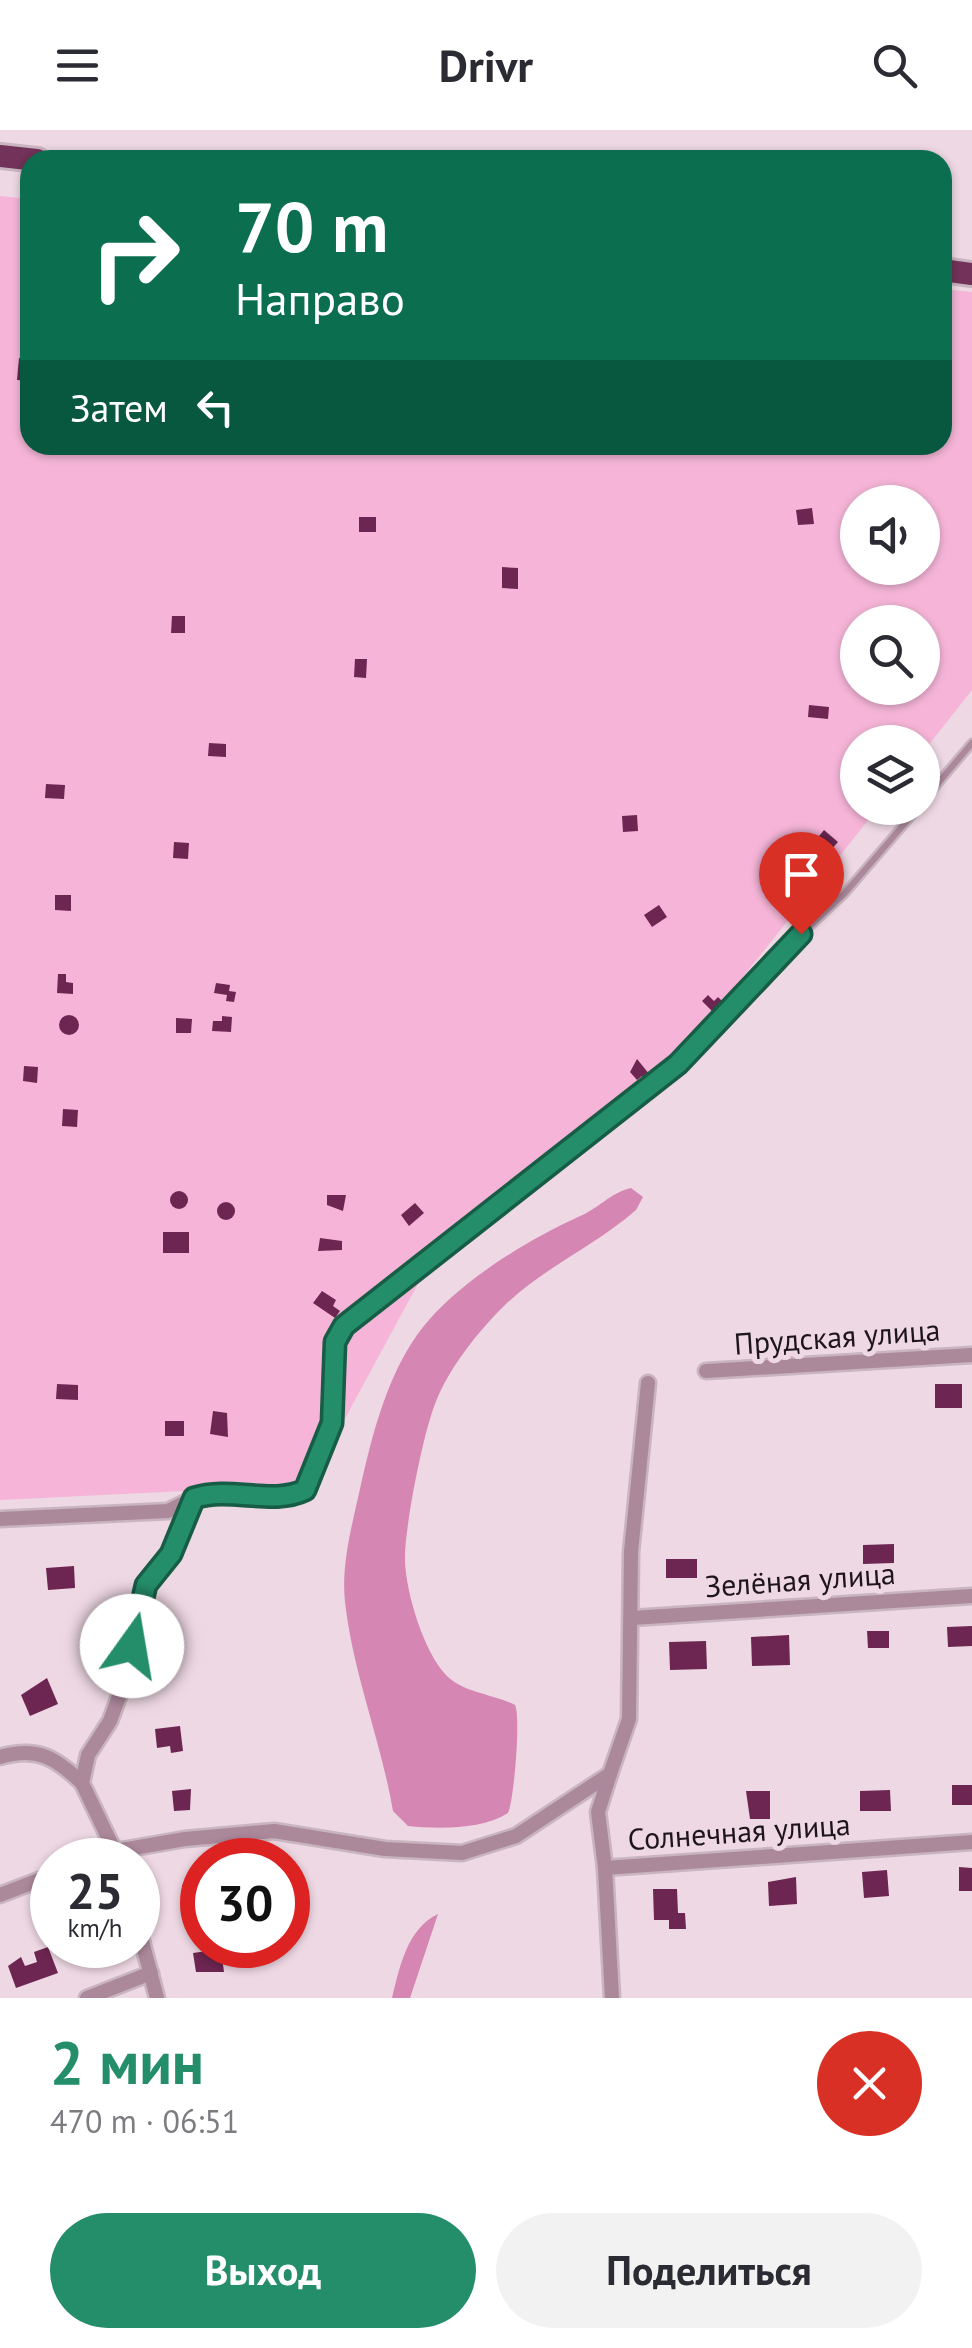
<!DOCTYPE html>
<html lang="ru">
<meta charset="utf-8">
<style>
:root{--surface:#fff;--page:#f2f2f3;--text:#2b2b33;--muted:#7c7c81;--accent:#248d6a}
body{margin:0;font-family:"PT Sans",sans-serif;background:var(--page);color:var(--text);height:100vh;display:flex;flex-direction:column;font-size:38px;white-space:nowrap}
*{box-sizing:border-box;margin:0}
p{font-size:32px;color:var(--muted)}
.icon{flex:none;width:55px;height:55px;fill:none;stroke:currentColor;stroke-width:2;stroke-linecap:round;stroke-linejoin:round}
.map{position:relative;height:1868px;overflow:hidden}
.side{display:flex;flex-direction:column;background:var(--surface);flex:1}
.side>*{flex:none}
.top-card{position:absolute;left:20px;top:20px;width:932px;height:305px;border-radius:30px;box-shadow:0 2px 8px #0004;background:#0b6e4f;color:#fff;overflow:hidden}
.controls{position:absolute;left:840px;top:355px;display:grid;gap:20px}
.controls a{display:grid;place-items:center;width:100px;height:100px;border-radius:50%;background:var(--surface);box-shadow:0 2px 8px #0004;font-size:50px}
.speed{position:absolute;left:30px;top:1708px;display:flex;gap:20px;font-size:50px;font-weight:700;text-align:center}
.speed>*{display:grid;place-content:center;width:130px;height:130px;border-radius:50%;background:var(--surface);box-shadow:0 2px 8px #0004;line-height:1}
.speed small{font-size:25px;font-weight:400}
.speed .limit{border:15px solid #d22;background:#fff;color:#111}
.pin{position:absolute;display:grid;place-items:center;width:85px;height:85px;color:#fff;margin:-102px -42px;border-radius:50% 50% 50% 0;rotate:-45deg;box-shadow:0 0 10px #0007}
.pin .icon{rotate:45deg}
.me{position:absolute;width:110px;margin:-55px;rotate:13deg;stroke-linejoin:round;filter:drop-shadow(0 0 8px #0008)}
.turn{display:flex;align-items:center;gap:35px;height:210px;padding:0 50px;font-size:45px}
.turn .icon{width:130px;height:130px;stroke-width:2.5}
.turn b{display:block;font-size:70px;line-height:85px}
.then{display:flex;align-items:center;height:95px;padding:0 50px;background:#0003;gap:20px;font-size:38px}
.round{display:grid;place-items:center;flex:none;width:105px;height:105px;border-radius:52px;background:var(--page)}
.summary{display:flex;align-items:center;justify-content:space-between;height:170px;padding:0 50px}
h1{font-size:60px;font-weight:800;line-height:75px;color:var(--accent)}
.button{display:flex;gap:20px;margin-top:auto;padding:20px 50px}
.button a{flex:1;height:115px;border-radius:60px;background:var(--accent);color:#fff;font-size:40px;font-weight:800;line-height:115px;text-align:center}
.button a+a{background:var(--page);color:var(--text)}
header{display:flex;justify-content:space-between;align-items:center;height:130px;padding:0 50px;background:var(--surface);font-size:45px;font-weight:800}
.map>svg:first-child{display:block}
</style>
<header><svg class="icon" aria-label="menu" viewBox="0 0 24 24"><path d="M4 6h16M4 12h16M4 18h16"/></svg>Drivr<svg class="icon" aria-label="search" viewBox="0 0 24 24"><circle cx="10" cy="10" r="6"/><path d="M15 15l6 6"/></svg></header>
<div class="map">
<svg width="972" height="1868" viewBox="0 0 972 1868">
<rect width="100%" height="100%" fill="#eed8e3"/>
<path fill="#f6b5d8" fill-rule="evenodd" d="M0 66 30 69V315H942L943 159 972 162V560L923 622 922 612H858V678H878L682 923 446 1102 309 1355 0 1370ZM858 372H922V438H858ZM858 492H922V558H858Z"/>
<g fill="#d686b3">
<path d="M631 1058 643 1067 636 1080C596 1115 545 1137 506 1174 479 1200 448 1239 435 1274 423 1304 404 1400 405 1431 406 1463 424 1522 446 1545 463 1563 494 1564 515 1575 521 1586 514 1671 508 1683 481 1700 438 1699 408 1696L393 1681C381 1611 353 1543 345 1472 341 1435 352 1395 360 1359 372 1305 388 1241 423 1197 460 1151 526 1111 578 1087 598 1079 610 1063 631 1058Z"/>
<path d="M438 1784 410 1868H392C400 1836 407 1799 438 1784Z"/>
</g>
<g fill="#6c2651">
<polygon points="19,228 30,230 30,251 17,250"/>
<polygon points="812,378 814,394 798,395 796,380"/>
<rect x="359" y="387" width="17" height="15"/>
<polygon points="502,437 518,438 518,459 502,458"/>
<polygon points="172,486 185,486 185,503 171,503"/>
<polygon points="355,529 367,529 366,548 354,547"/>
<polygon points="809,575 829,577 828,589 808,587"/>
<polygon points="209,613 226,614 226,627 208,626"/>
<polygon points="46,654 65,655 64,669 45,668"/>
<polygon points="637,685 638,701 623,702 622,686"/>
<polygon points="824,700 838,712 828,723 815,711"/>
<polygon points="174,712 189,713 188,729 173,728"/>
<polygon points="55,765 71,765 71,781 55,780"/>
<polygon points="659,775 667,787 652,797 644,785"/>
<polygon points="58,844 66,844 66,852 73,853 73,864 57,863"/>
<polygon points="216,853 230,855 229,861 236,862 234,872 226,871 227,865 214,863"/>
<polygon points="708,865 714,871 718,867 726,875 716,885 702,871"/>
<circle cx="69" cy="895" r="10"/>
<polygon points="222,886 232,887 231,902 212,901 213,891 222,891"/>
<polygon points="176,888 192,889 191,903 176,903"/>
<polygon points="637,929 650,945 645,950 642,946 637,950 630,942"/>
<polygon points="24,936 38,937 37,953 23,951"/>
<polygon points="63,979 78,980 77,997 62,996"/>
<circle cx="179" cy="1070" r="9"/>
<polygon points="327,1065 346,1065 343,1081 327,1075"/>
<circle cx="226" cy="1081" r="9"/>
<polygon points="415,1073 424,1083 409,1096 401,1085"/>
<rect x="163" y="1102" width="26" height="21"/>
<polygon points="320,1108 342,1111 342,1120 318,1121"/>
<polygon points="322,1161 336,1170 333,1176 340,1181 335,1188 313,1173"/>
<polygon points="57,1254 78,1255 78,1270 56,1269"/>
<rect x="935" y="1254" width="27" height="24"/>
<polygon points="213,1281 227,1283 228,1307 210,1304"/>
<rect x="165" y="1291" width="19" height="15"/>
<polygon points="894,1414 894,1433 863,1434 863,1415"/>
<rect x="666" y="1429" width="31" height="19"/>
<polygon points="74,1436 75,1458 48,1460 46,1438"/>
<polygon points="972,1496 972,1516 948,1517 947,1497"/>
<polygon points="867,1501 889,1501 889,1518 868,1518"/>
<polygon points="789,1505 790,1535 752,1536 751,1507"/>
<polygon points="706,1511 707,1539 670,1540 669,1512"/>
<polygon points="47,1548 58,1574 30,1586 21,1565"/>
<polygon points="180,1596 183,1621 171,1623 170,1616 157,1618 155,1599"/>
<rect x="952" y="1655" width="20" height="20"/>
<polygon points="191,1659 190,1680 174,1681 172,1661"/>
<polygon points="890,1660 891,1681 860,1681 860,1661"/>
<polygon points="746,1661 770,1661 770,1689 750,1689"/>
<polygon points="959,1737 972,1738 972,1761 959,1761"/>
<polygon points="887,1740 889,1766 864,1768 862,1742"/>
<polygon points="796,1747 797,1774 769,1776 768,1752"/>
<polygon points="202,1752 202,1771 185,1774 182,1755"/>
<polygon points="653,1759 677,1759 678,1783 685,1783 686,1799 669,1799 669,1790 654,1790"/>
<polygon points="48,1817 58,1843 16,1858 8,1836 21,1827 25,1836 37,1832 34,1822"/>
<polygon points="221,1819 224,1842 196,1842 193,1823"/>
</g>
<g fill="none" stroke-linecap="round" stroke-linejoin="round">
<defs>
<g id="service">
<polyline points="922,672 972,613"/>
<path d="M194 1368C231 1357 272 1376 305 1360L332 1293 335 1212 344 1196 678 934 779 825 845 763 918 678"/>
</g>
<g id="minor">
<polyline points="706,1241 972,1225"/>
<polyline points="0,1389 168,1381 194,1368"/>
<polyline points="632,1488 972,1466"/>
<path d="M0 1627C37 1616 56 1628 82 1653"/>
<polyline points="610,1644 598,1682 605,1738 972,1712"/>
<polyline points="118,1728 82,1653 88,1625 110,1591 127,1545 146,1455 171,1424 194,1368"/>
<polyline points="92,1730 116,1721 185,1709 274,1701 385,1719 462,1723 516,1706 610,1644 629,1589 631,1422 648,1253"/>
<polyline points="605,1738 612,1868"/>
<polyline points="0,1765 52,1745"/>
<polyline points="138,1796 157,1868"/>
<polyline points="87,1868 151,1843"/>
</g>
<g id="trunk">
<polyline points="0,26 37,30"/>
<polyline points="942,140 972,144"/>
</g>
</defs>
<use href="#service" stroke="#c8b5bf" stroke-width="11"/>
<use href="#minor" stroke="#c8b5bf" stroke-width="19"/>
<use href="#trunk" stroke="#c8b5bf" stroke-width="28"/>
<use href="#service" stroke="#ac889b" stroke-width="6"/>
<use href="#minor" stroke="#ac889b" stroke-width="14"/>
<use href="#trunk" stroke="#733259" stroke-width="22"/>
</g>
<g fill="none" stroke-linecap="round" stroke-linejoin="round">
<defs>
<path id="route" d="M132 1516 146 1455 171 1424 194 1368C231 1356 272 1376 305 1360L332 1293 335 1212 344 1196 678 934 801 804"/>
</defs>
<use href="#route" stroke="#175c45" stroke-width="25"/>
<use href="#route" stroke="#248d6a" stroke-width="18"/>
</g>
<g text-anchor="middle" dominant-baseline="central" stroke-width="10" stroke-linejoin="round" paint-order="stroke">
<g font-size="30" fill="#1d1519" stroke="#eed8e3">
<text transform="translate(837 1206) rotate(-4)">Прудская улица</text>
<text transform="translate(800 1449) rotate(-4)">Зелёная улица</text>
<text transform="translate(739 1701) rotate(-4)">Солнечная улица</text>
</g>
</g>
</svg>
<div class="controls">
<a><svg class="icon" aria-label="sound" viewBox="0 0 24 24"><path d="M4 9h4l5-4v14l-5-4H4zM17 9q2 3 0 6"/></svg></a>
<a><svg class="icon" aria-label="search" viewBox="0 0 24 24"><circle cx="10" cy="10" r="6"/><path d="M15 15l6 6"/></svg></a>
<a><svg class="icon" aria-label="layers" viewBox="0 0 24 24"><path d="M12 4l9 5-9 5-9-5zM3 14l9 5 9-5"/></svg></a>
</div>
<div class="speed"><div>25<small>km/h</small></div><div class="limit">30</div></div>
<div class="pin" style="left:801px;top:804px;background:#d93025"><svg class="icon" aria-label="arrive" viewBox="0 0 24 24"><path d="M6 21V4h12l-3 4 3 4H6"/></svg></div>
<svg class="me" style="left:132px;top:1516px" viewBox="-20 -20 40 40"><circle r="19" fill="#fff"/><path d="M0-13L10 11 0 6-10 11z" fill="#248d6a"/></svg>
<div class="top-card">
<div class="turn"><svg class="icon" aria-label="right" viewBox="0 0 24 24"><path d="M7 20v-9h11M14 6l5 5-5 5"/></svg><div><b>70 m</b>Направо</div></div>
<div class="then">Затем<svg class="icon" aria-label="left" viewBox="0 0 24 24"><path d="M17 20v-9H6M10 6l-5 5 5 5"/></svg></div>
</div>
</div>
<section class="side">
<div class="summary"><div><h1>2 мин</h1><p>470 m · 06:51</p></div><a class="round" style="background:#d93025;color:#fff"><svg class="icon" aria-label="close" viewBox="0 0 24 24"><path d="M6 6l12 12M18 6L6 18"/></svg></a></div>
<div class="button"><a>Выход</a><a>Поделиться</a></div>
</section>
